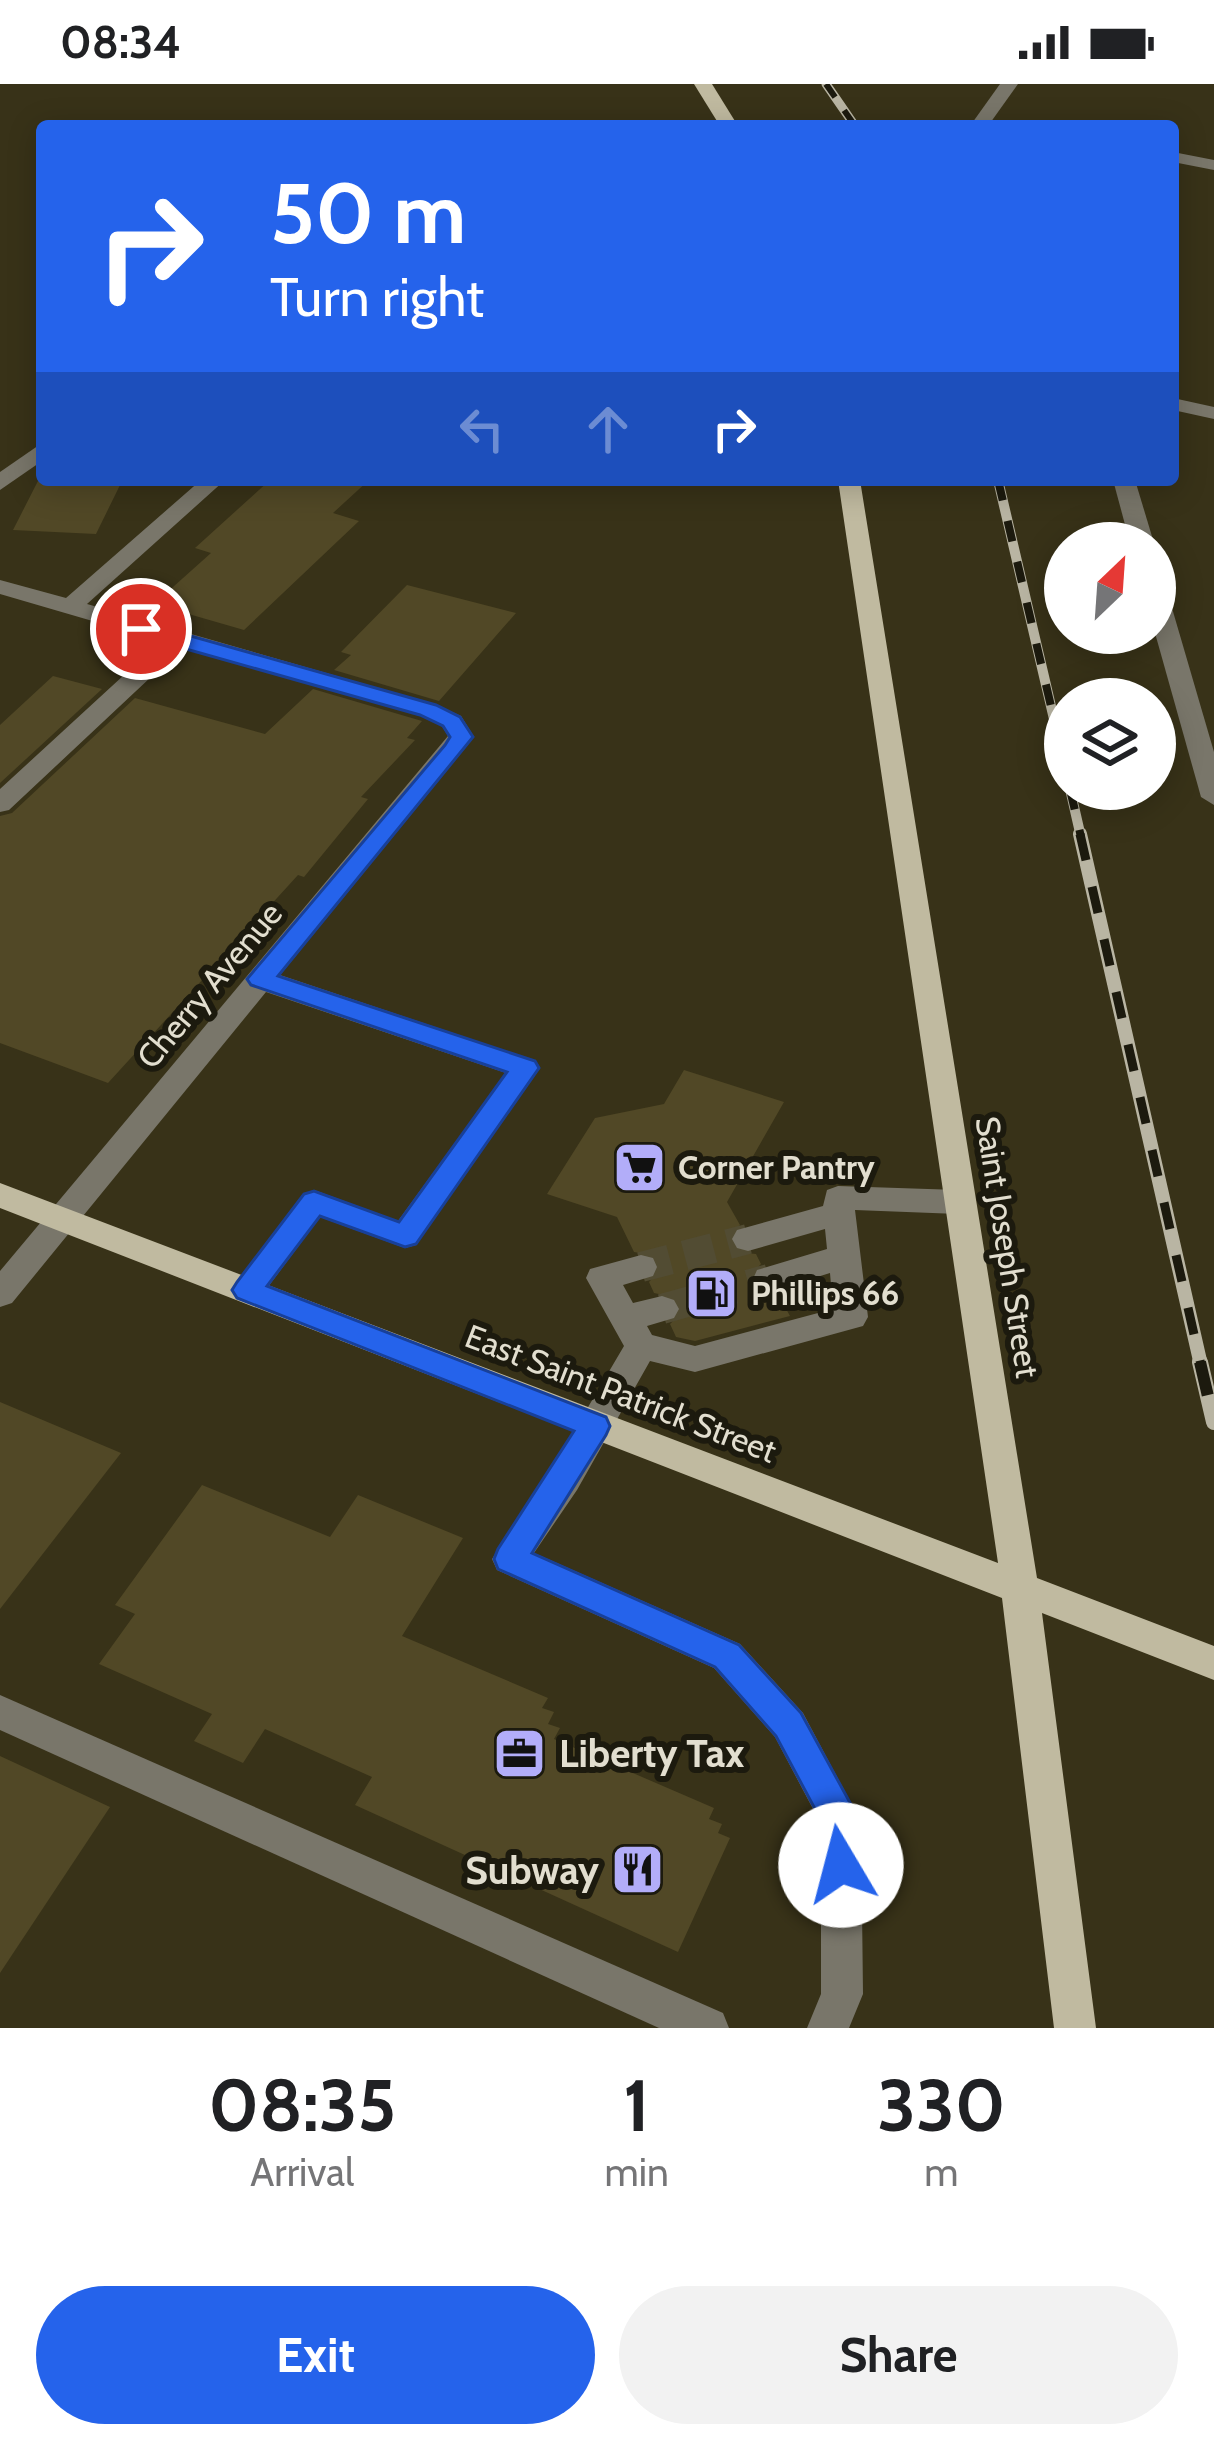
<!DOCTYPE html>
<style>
:root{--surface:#fff;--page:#f2f2f2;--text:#202124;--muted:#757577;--accent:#2563eb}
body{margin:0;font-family:Cabin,sans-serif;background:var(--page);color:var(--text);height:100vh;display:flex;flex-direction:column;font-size:45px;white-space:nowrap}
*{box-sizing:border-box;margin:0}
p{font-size:39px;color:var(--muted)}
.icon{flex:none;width:66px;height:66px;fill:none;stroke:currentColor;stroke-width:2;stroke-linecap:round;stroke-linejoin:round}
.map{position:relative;height:1944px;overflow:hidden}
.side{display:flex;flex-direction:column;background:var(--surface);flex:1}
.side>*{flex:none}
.hud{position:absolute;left:36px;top:36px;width:1143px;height:366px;border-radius:12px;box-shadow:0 6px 30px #0003;background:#2563eb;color:#fff;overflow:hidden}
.needle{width:78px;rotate:25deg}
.fabs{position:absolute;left:1044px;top:438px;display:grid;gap:24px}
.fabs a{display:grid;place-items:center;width:132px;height:132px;border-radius:50%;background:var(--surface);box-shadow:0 6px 30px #0003;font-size:60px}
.pin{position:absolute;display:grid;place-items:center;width:102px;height:102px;color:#fff;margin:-51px;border:6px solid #fff;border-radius:50%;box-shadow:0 3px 12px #0007}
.me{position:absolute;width:132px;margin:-66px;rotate:352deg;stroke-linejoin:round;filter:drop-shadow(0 0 9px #0008)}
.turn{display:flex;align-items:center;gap:42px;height:252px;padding:0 36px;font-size:54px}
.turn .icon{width:156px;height:156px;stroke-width:2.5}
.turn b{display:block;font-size:84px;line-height:102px}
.lanes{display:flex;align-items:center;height:114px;padding:0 36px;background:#0003;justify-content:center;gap:60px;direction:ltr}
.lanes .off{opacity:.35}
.eta{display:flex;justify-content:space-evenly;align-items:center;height:204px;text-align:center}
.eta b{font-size:72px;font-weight:800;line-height:84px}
.primary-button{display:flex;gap:24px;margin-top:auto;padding:24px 36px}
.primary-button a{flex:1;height:138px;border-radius:72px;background:var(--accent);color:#fff;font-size:48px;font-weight:800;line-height:138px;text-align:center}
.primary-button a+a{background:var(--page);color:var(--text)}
.status{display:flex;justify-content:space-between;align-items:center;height:84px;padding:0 60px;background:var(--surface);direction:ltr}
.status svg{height:33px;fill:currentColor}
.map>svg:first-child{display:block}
</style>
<div class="status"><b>08:34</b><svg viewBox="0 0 49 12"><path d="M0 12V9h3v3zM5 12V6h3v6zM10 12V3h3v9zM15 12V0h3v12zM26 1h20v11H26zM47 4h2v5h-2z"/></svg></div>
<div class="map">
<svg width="1214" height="1944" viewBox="0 0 1214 1944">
<rect width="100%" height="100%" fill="#383218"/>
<g fill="#514826">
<polygon points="39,395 42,396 121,399 96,450 13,446"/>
<polygon points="270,396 369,396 333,429 359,437 244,546 154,520 211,469 195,464"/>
<polygon points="407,501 516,529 439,617 334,586 351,571 341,568"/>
<polygon points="53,592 102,605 0,699 0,641"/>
<polygon points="313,605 422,637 407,654 415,656 361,713 368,715 304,793 298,791 108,999 0,959 0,732 12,729 135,614 265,650"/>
<polygon points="684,986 784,1018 727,1118 740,1141 728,1157 736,1168 756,1170 761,1180 749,1193 753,1206 768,1212 778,1210 790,1232 695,1257 676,1253 670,1240 683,1227 678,1214 654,1209 649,1198 661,1185 657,1172 634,1168 617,1133 547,1110 595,1034 664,1020"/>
<polygon points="0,1318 121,1369 0,1525"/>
<polygon points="202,1401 330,1453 358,1411 463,1454 402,1552 548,1614 542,1624 554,1628 548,1640 560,1644 554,1655 714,1724 709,1735 722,1740 718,1749 730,1754 678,1868 355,1721 372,1693 265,1645 243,1679 194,1657 212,1630 99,1580 135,1530 115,1521"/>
<polygon points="0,1672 110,1723 0,1889"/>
</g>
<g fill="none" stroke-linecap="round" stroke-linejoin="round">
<g stroke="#524c33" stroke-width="30" stroke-dasharray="30 15" stroke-linecap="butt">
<polyline points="641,1183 748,1155"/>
<polyline points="662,1225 769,1195"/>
</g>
<g fill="#79766a" fill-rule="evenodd">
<polygon points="1000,0 1018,0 988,42 970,42"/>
<polygon points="1173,68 1214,76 1214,86 1173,78"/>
<polygon points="1173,314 1214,323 1214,335 1173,326"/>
<polygon points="42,359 42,377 0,406 0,388"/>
<polygon points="201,396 225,396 87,520 437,621 461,632 474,653 280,891 536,977 540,984 416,1161 405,1164 320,1133 259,1215 247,1219 235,1215 230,1206 303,1110 314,1106 398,1137 506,989 266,908 12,1219 0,1223 0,1187 448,652 442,642 419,631 183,563 9,726 0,728 0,705 161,557 0,510 0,496 66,514"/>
<polygon points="1113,396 1135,396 1154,459 1130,459"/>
<polygon points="1155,500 1167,507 1214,668 1214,721 1201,713 1155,549"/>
<polygon points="838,1102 958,1106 969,1110 974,1118 969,1126 958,1130 855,1126 868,1233 863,1242 695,1288 650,1277 577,1406 534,1469 740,1560 803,1629 861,1738 863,1910 849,1944 807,1944 821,1910 821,1740 775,1653 714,1584 497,1486 492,1475 551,1386 624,1262 586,1194 590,1185 641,1171 653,1174 657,1183 653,1192 623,1201 633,1219 662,1212 674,1216 679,1225 674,1234 647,1242 652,1251 695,1262 833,1225 830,1189 769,1208 757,1204 753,1195 757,1186 827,1165 825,1145 748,1167 737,1164 732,1155 737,1146 823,1122 827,1106"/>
<polygon points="0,1611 723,1929 729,1944 659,1944 0,1646"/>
</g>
<g fill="#c0baa0" fill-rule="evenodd">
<polygon points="694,0 712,0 738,42 720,42"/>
<polygon points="838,396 860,396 1037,1494 1214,1562 1214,1596 1042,1529 1096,1944 1054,1944 1002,1514 0,1124 0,1099 998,1479"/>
</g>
<defs>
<polyline id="rail-far3" points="826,0 855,42"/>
<g id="rail-far2">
<polyline points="998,396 1065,682"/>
<polyline points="1070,705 1081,753"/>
</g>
<polyline id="rail-far1" points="1080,750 1201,1281"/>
<polyline id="rail" points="1200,1278 1214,1338"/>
</defs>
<use href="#rail-far3" stroke="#b9b5a3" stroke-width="9"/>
<use href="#rail-far2" stroke="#b9b5a3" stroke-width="10"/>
<use href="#rail-far1" stroke="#b9b5a3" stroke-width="14"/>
<use href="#rail" stroke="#b9b5a3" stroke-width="16"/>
<use href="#rail-far3" stroke="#1c1a0e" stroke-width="6" stroke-dasharray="16" stroke-linecap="butt"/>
<use href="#rail-far2" stroke="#1c1a0e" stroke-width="8" stroke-dasharray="21" stroke-linecap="butt"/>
<use href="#rail-far1" stroke="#1c1a0e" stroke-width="9" stroke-dasharray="27" stroke-linecap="butt"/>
<use href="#rail" stroke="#1c1a0e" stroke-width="12" stroke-dasharray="34" stroke-linecap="butt"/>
</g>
<path fill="#2563eb" stroke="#184099" stroke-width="3" d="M141 538 436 621 460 633 473 653 278 892 535 977 539 984 416 1160 405 1163 320 1132 267 1202 606 1333 610 1342 606 1351 532 1469 739 1561 801 1629 854 1726C863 1745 863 1774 854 1793L841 1798 828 1793 823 1781V1740L776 1652 715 1583 498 1485 494 1475 498 1465 574 1347 237 1214 232 1206 237 1198 304 1110 314 1107 399 1138 507 988 251 901 247 895 445 661 450 653 443 642 420 631 133 550V540Z"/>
<defs>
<symbol id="supermarket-square" viewBox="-11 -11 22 22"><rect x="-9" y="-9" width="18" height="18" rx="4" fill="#b2adf9" stroke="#1c1a0e"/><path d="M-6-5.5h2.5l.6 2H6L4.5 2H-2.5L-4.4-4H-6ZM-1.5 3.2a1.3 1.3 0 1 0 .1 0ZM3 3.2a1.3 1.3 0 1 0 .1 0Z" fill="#111"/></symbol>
<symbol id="fuel-square" viewBox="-11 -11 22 22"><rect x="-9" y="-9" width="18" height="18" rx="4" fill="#b2adf9" stroke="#1c1a0e"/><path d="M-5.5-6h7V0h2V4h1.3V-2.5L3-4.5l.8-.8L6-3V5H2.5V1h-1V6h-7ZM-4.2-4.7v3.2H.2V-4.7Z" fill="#111"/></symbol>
<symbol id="office-square" viewBox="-11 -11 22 22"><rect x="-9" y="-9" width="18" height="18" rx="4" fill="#b2adf9" stroke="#1c1a0e"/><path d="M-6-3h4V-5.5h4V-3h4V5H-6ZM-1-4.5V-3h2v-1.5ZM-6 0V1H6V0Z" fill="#111"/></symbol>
<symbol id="restaurant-square" viewBox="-11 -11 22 22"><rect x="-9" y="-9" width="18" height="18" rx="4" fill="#b2adf9" stroke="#1c1a0e"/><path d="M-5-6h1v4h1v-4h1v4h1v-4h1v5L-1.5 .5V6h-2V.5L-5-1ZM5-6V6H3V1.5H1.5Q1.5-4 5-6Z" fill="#111"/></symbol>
</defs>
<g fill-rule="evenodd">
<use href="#supermarket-square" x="610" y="1054" width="59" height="59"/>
<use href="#fuel-square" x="682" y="1180" width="59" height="59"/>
<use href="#office-square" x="490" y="1640" width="59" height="59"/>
<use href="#restaurant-square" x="608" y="1756" width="59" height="59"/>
</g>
<g text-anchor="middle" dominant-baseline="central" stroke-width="12" stroke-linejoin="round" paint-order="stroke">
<g font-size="33" fill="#e2decf" stroke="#1c1a0e">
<text transform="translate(209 901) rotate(-50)">Cherry Avenue</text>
<text transform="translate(1008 1163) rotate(81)">Saint Joseph Street</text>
<text transform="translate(621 1309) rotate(21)">East Saint Patrick Street</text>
</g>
<g font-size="33" font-weight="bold" fill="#e2decf" stroke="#1c1a0e" text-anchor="start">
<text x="678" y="1083">Corner Pantry</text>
<text x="751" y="1209">Phillips 66</text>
</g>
<g font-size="39" font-weight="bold" fill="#e2decf" stroke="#1c1a0e" text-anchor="start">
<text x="559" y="1669">Liberty Tax</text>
<text x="599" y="1786" text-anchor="end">Subway</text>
</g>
</g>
</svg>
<div class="fabs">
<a><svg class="needle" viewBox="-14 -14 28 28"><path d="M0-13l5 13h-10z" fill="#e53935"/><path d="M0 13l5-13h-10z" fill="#757577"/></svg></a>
<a><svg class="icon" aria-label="layers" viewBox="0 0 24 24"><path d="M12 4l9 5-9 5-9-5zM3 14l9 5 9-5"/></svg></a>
</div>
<div class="pin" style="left:141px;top:545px;background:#d93025"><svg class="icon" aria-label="arrive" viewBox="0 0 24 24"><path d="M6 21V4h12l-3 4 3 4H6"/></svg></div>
<svg class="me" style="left:841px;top:1781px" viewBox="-20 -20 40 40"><circle r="19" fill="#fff"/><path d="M0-13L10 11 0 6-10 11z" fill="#2563eb"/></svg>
<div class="hud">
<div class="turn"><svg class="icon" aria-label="right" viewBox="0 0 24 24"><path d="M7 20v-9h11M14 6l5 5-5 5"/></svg><div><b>50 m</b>Turn right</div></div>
<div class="lanes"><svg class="icon off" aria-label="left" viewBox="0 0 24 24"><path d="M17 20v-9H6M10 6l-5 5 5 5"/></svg><svg class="icon off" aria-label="ahead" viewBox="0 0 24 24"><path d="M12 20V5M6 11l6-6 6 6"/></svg><svg class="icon" aria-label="right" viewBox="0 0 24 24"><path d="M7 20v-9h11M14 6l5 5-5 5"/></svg></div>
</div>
</div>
<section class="side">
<div class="eta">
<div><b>08:35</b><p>Arrival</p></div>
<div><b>1</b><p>min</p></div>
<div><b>330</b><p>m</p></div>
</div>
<div class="primary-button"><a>Exit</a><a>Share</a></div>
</section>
